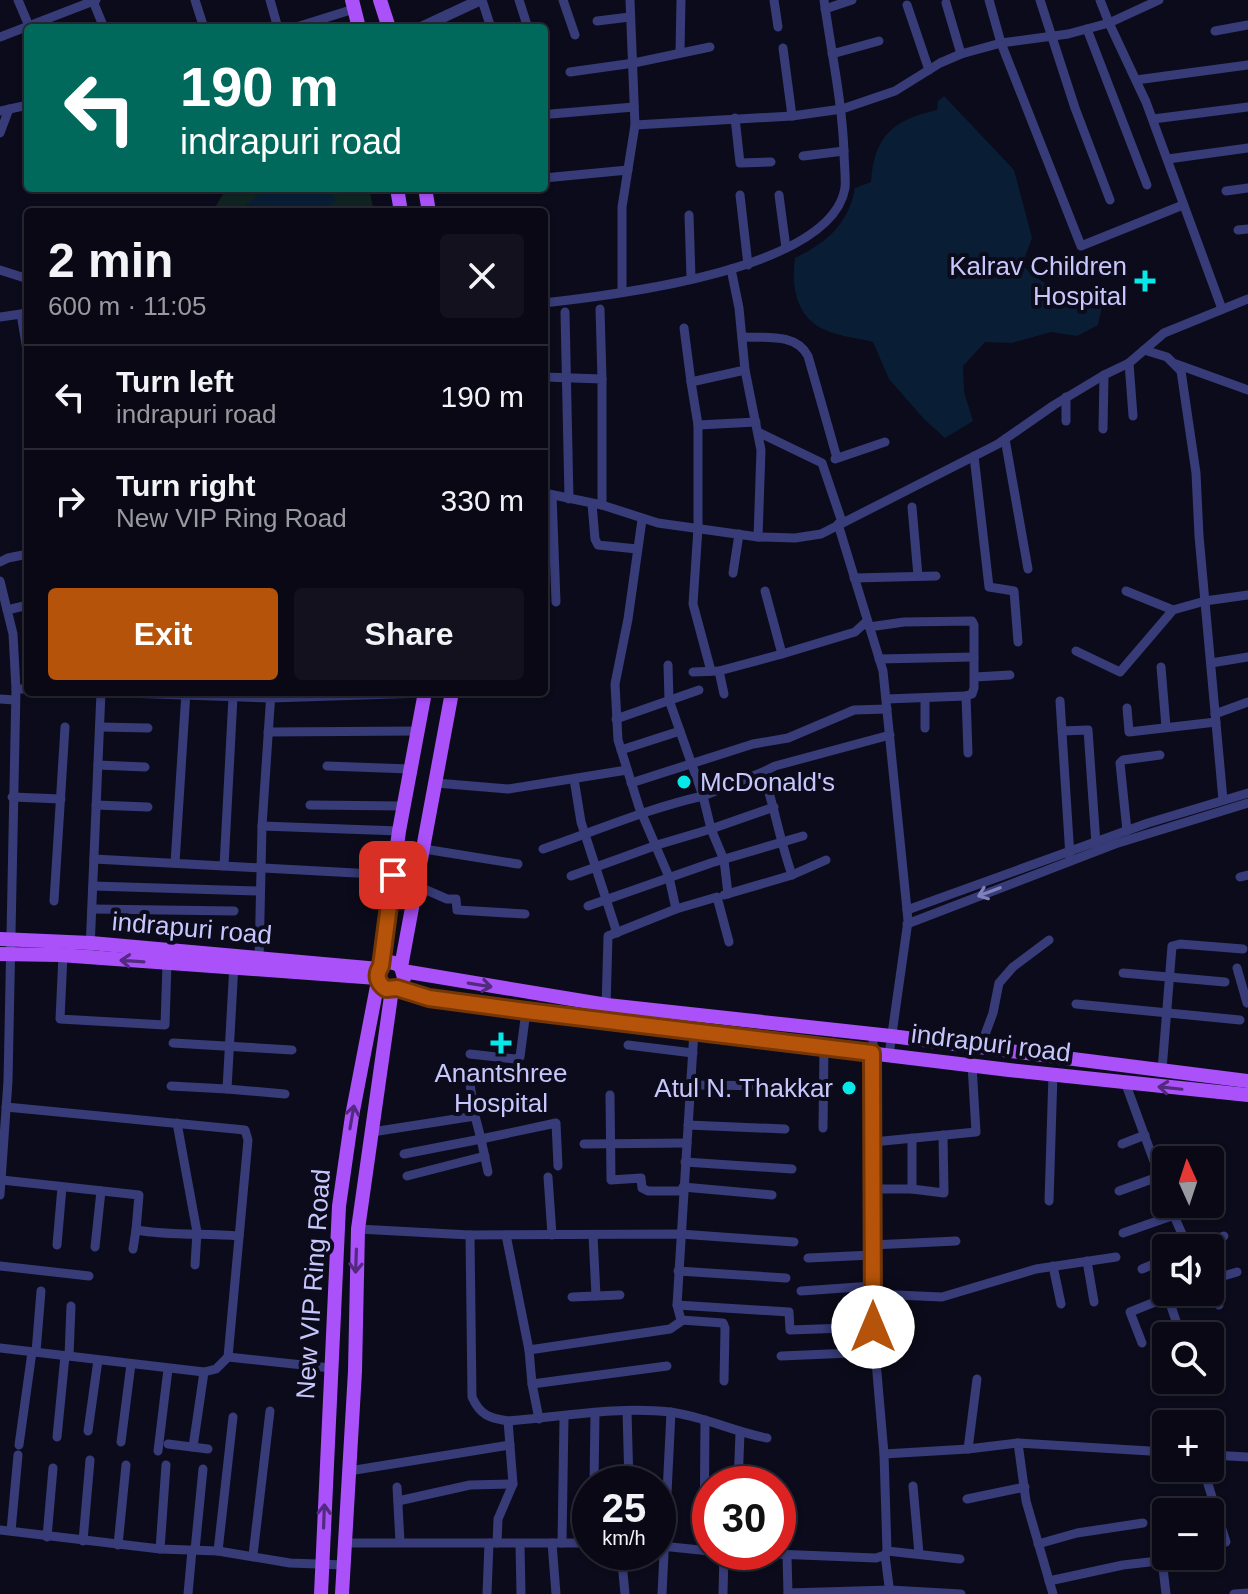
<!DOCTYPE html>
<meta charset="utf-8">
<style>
:root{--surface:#090814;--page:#12111d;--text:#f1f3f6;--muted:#999aa0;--line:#292934;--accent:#b45309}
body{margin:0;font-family:Arial,sans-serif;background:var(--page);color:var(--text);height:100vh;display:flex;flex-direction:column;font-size:30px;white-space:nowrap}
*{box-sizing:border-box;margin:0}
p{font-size:26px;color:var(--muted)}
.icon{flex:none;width:44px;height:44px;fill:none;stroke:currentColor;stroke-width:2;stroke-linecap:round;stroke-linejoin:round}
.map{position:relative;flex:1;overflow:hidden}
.details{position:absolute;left:24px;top:208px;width:524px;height:488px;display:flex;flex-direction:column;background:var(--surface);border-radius:8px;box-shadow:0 2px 6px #0004,0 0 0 2px var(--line)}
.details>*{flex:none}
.guide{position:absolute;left:24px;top:24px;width:524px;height:168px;border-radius:8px;box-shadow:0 2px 6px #0004,0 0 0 2px var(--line);background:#00695c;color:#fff;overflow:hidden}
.needle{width:52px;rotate:357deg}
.controls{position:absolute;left:1152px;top:1146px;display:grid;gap:16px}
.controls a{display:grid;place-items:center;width:72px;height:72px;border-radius:8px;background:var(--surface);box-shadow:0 2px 6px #0004,0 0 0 2px var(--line);font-size:40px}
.speed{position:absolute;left:572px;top:1466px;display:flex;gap:16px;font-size:40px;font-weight:700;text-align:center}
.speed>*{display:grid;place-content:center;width:104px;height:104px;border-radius:50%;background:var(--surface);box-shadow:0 2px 6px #0004,0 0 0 2px var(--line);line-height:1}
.speed small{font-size:20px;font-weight:400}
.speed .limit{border:12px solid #d22;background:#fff;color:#111}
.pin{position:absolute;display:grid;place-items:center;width:68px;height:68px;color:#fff;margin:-34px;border-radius:16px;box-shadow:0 4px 12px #0006}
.me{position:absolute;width:88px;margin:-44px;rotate:0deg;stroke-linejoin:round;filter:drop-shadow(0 0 6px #0008)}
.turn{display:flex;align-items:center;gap:28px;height:168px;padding:0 24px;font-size:36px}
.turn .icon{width:104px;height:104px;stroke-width:2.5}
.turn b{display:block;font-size:56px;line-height:68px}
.round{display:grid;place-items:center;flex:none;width:84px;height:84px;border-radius:8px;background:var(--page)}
.head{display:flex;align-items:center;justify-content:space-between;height:136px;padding:0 24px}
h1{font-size:48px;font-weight:700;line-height:60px}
.cta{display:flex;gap:16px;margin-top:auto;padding:16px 24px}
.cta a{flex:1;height:92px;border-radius:8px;background:var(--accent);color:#fff;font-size:32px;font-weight:700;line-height:92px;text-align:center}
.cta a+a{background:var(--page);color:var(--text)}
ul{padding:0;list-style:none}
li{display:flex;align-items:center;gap:24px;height:104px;padding:0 24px;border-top:2px solid var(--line)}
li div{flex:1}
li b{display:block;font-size:30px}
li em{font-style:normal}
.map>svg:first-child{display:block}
</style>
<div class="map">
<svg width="1248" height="1594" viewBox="0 0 1248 1594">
<rect width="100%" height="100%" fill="#0c0b1b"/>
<polygon fill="#0f2421" points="227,188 369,188 374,212 212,212"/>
<g fill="#091e35">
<path d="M944 96 1014 170 1032 238 1022 265C1051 292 1056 288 1093 293L1102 306 1098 325 1077 336 1051 332 1012 343 985 342 963 366 964 392 973 421 945 438 924 419 889 379 873 342C857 338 838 336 823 329 796 316 791 286 795 258 827 243 849 223 855 188L871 182C874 136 893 120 937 110L938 101Z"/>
<polygon points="267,188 330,188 331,194 337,200 321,212 243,212 246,205"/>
</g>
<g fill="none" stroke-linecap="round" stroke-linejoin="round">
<g stroke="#373b78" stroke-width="9">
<polyline points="18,0 29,26"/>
<polyline points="195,0 204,28"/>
<polyline points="270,0 278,28"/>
<polyline points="482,0 491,28"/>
<polyline points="519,0 528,28"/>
<polyline points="563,0 575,35"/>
<polyline points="630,0 635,125 792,116 842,109 895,91 940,63 961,54 1001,43 1068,34 1109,23 1100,0"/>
<polyline points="774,0 778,27"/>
<polyline points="989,0 1001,43 1081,246 1183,205"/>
<polyline points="1040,0 1075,108 1110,200"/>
<polyline points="1159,0 1109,23 1146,102 1222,309"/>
<polyline points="93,1 104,28"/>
<polyline points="946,3 961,54"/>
<polyline points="907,5 929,70"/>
<polyline points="825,9 852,0"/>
<polyline points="597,21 630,17"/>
<polyline points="293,28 354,9"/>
<polyline points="1087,29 1147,185"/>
<polyline points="1215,31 1248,25"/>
<polyline points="0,37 96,0"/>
<polyline points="783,48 792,116"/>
<polyline points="680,52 681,0"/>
<polyline points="832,54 879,41"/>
<polyline points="570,72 634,63 710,47"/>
<polyline points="1136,80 1248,65"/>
<polyline points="0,111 28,105"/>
<polyline points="551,114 634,107"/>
<polyline points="735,118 740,163 771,162"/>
<polyline points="1153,119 1248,107"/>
<polyline points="0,133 9,109"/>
<polyline points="803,156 844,151"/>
<polyline points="1168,159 1248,148"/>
<polyline points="544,178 628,170"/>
<polyline points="1226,191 1248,188"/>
<polyline points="740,195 748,265"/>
<polyline points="779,195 786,248"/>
<polyline points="689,215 691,278"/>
<polyline points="1238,230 1248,229"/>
<polyline points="731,269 739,308 745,370 761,450 758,537"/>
<polyline points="0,270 28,279"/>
<polyline points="622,292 622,207 635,125"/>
<path d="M544 303C612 295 831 271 845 188 846 177 844 163 844 152 842 100 831 51 824 0"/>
<polyline points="600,309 602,379"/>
<polyline points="565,312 569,499"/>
<polyline points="21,314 28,356"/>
<polyline points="0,317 28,313"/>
<polyline points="684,328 691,382"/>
<path d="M742 337C766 338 796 333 808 356L837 458"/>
<polyline points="1144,350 1167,357 1181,371 1196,473 1199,536 1223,800"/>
<polyline points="1129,363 1133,416"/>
<polyline points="1176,364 1248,390"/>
<polyline points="745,370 691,382 698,425 756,422"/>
<polyline points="544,377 602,379 602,505"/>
<polyline points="1066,397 1066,421"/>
<polyline points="698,425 698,528 693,604 711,671"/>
<polyline points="1103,429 1104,375"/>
<polyline points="758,432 822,463 842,522"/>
<polyline points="1005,439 1028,569"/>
<polyline points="974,456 989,587 1014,591 1018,642"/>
<polyline points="835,459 885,442"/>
<polyline points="544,493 602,505 658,523 758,537 795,538 821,534 998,444 1054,405 1104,375 1129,363 1164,333 1248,299"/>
<polyline points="552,495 556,602"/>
<polyline points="592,504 595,539 598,545 637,549"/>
<polyline points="912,507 918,576"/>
<polyline points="642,520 628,619 615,684 618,740 639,807 669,877 676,909 717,897 729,942"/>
<polyline points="838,524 883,671 907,910 908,921 889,1055"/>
<polyline points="0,562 8,558 28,554"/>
<polyline points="733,573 739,534"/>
<polyline points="854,578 936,576"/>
<polyline points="0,581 13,634 16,689 8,1081 0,1195"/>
<polyline points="765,591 782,654"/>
<polyline points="1126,591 1173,610"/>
<polyline points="7,610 28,605"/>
<polyline points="869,627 904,622 972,621 974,625 974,688 972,694 966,696"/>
<polyline points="1076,651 1120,672 1173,610 1205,601 1248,595"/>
<polyline points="879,659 974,657"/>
<polyline points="1211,663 1248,657"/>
<polyline points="1161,667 1166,727"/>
<polyline points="719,671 724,694"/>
<polyline points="693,672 719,671 782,654 855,632 867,621"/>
<polyline points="975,677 1010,675"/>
<polyline points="16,689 28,689"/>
<polyline points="96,692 271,698 425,693"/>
<polyline points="925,698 925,728"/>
<polyline points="0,699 15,700"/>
<polyline points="886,699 966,696 968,753"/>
<polyline points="1060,701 1070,857"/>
<polyline points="1127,708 1129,732 1216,722"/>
<polyline points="1215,714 1248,702"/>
<polyline points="616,719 699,690"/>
<polyline points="100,727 148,728"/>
<polyline points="1062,731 1088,730 1096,844"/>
<polyline points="268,732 418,731"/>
<polyline points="621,750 680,731"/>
<polyline points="98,765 145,767"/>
<polyline points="327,766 410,769"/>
<polyline points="763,772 775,766 890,735"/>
<polyline points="574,779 581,822 617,933"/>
<polyline points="436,783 508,789 627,770"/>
<polyline points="631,783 753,744 788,738 854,710 887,709"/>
<polyline points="12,797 61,799"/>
<polyline points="96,805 148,807"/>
<polyline points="310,805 404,806"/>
<path d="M774 807 711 829 703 796 763 772C774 806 780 841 792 875"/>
<polyline points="262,826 399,831"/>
<polyline points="1127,831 1120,763 1123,760 1160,755"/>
<polyline points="424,849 518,864"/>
<path d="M543 849C596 831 649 808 703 796L669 700 668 665"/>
<polyline points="94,859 393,875"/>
<polyline points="175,863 186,692"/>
<polyline points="224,866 233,697"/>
<polyline points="571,876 657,845 711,829 724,860 728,894"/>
<polyline points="1240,877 1248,875"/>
<polyline points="93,886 260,891"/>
<polyline points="417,886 447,899 456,899 457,910 525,914"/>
<polyline points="724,895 792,875 826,860"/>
<polyline points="54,901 65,727"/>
<polyline points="588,906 711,863 803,836"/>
<polyline points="92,909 234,911"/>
<polyline points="907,910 1148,823 1248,793"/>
<polyline points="907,924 1115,844 1248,803"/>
<polyline points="90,949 101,692"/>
<polyline points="63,955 60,1019 165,1025 167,963"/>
<polyline points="259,960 262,826 271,692"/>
<polyline points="1237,968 1247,1003"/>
<polyline points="1123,973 1225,982"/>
<polyline points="1076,1004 1240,1020"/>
<polyline points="606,1008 608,936 676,909"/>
<polyline points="694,1031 677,1305 681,1320 723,1323 725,1328 724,1381"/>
<polyline points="173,1043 292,1050"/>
<polyline points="628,1045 693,1053"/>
<polyline points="980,1048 993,1013 999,983 1013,967 1049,940"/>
<polyline points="470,1054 515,1059 520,1057 526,1011"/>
<polyline points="1162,1070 1172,946 1180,944 1243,949"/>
<polyline points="469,1078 475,1116"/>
<polyline points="1125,1082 1166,1194"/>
<polyline points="691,1085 793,1086"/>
<polyline points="171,1086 227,1089 234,964"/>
<polyline points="227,1089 285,1094"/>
<polyline points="610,1095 611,1180 641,1178 642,1188 648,1191 683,1191"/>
<polyline points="6,1107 245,1130 248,1140 228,1357 331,1368"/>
<polyline points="177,1123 197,1232 195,1265"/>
<polyline points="688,1125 785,1129"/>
<polyline points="823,1128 824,1047"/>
<polyline points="372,1132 475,1116 481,1139 556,1123 558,1166"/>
<polyline points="873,1142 976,1132 972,1065"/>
<polyline points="584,1144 687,1143"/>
<polyline points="1122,1144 1145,1135"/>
<polyline points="404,1154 481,1139 488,1172"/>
<polyline points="685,1162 792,1169"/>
<polyline points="407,1176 485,1156"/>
<polyline points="548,1177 552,1235"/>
<path d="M2 1180 139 1195 136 1230C170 1236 204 1233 239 1236"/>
<polyline points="683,1187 772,1195"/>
<polyline points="873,1189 912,1189 912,1138"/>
<polyline points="912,1189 944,1193 943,1135"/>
<polyline points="1119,1191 1166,1174"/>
<polyline points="1049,1201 1053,1074"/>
<polyline points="1169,1204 1188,1248"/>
<polyline points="358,1229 470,1235 680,1234 794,1242"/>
<polyline points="1123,1233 1206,1204"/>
<path d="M470 1235 472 1397C480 1415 489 1418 508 1421 560 1417 618 1406 670 1412 703 1416 734 1432 767 1438"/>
<polyline points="506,1235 529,1350 670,1329 683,1320"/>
<polyline points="593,1235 596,1296"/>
<polyline points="57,1245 62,1187"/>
<polyline points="872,1245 956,1241"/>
<polyline points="95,1247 101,1191"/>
<polyline points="1193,1248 1224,1236"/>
<polyline points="133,1249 136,1230"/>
<polyline points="808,1258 872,1255"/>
<polyline points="1087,1261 1094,1302"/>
<polyline points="0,1266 89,1276"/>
<polyline points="1053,1266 1061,1304"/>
<polyline points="1142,1269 1166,1259"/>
<polyline points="678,1271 786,1278"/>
<polyline points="1212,1279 1219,1305"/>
<polyline points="1210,1280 1237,1272"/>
<polyline points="801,1291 873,1286"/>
<polyline points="873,1294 942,1297 1036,1269 1116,1257"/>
<polyline points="572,1297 620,1295"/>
<polyline points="1168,1297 1178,1327"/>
<polyline points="677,1305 789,1312 790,1330 873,1327"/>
<polyline points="1142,1343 1130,1312 1180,1292"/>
<polyline points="0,1348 204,1372 216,1369 228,1357"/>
<polyline points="529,1350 532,1384 667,1366"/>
<polyline points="36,1352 41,1291"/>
<polyline points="69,1356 71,1306"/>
<polyline points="781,1356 875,1352"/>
<polyline points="532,1384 539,1419"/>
<polyline points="627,1411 629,1484"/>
<polyline points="88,1431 98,1360"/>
<polyline points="57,1437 65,1356"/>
<polyline points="121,1442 131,1364"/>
<polyline points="1018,1443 1026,1501 1053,1594"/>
<polyline points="168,1444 208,1449"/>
<polyline points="19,1445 32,1352"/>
<polyline points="193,1447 204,1372"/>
<polyline points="968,1449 977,1379"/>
<polyline points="158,1451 168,1369"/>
<polyline points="884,1454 968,1449 1018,1443 1166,1452"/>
<polyline points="1210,1455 1248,1457"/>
<polyline points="1203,1468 1226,1542"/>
<polyline points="349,1471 510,1445"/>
<polyline points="594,1484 595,1414"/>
<polyline points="738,1484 740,1433"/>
<polyline points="913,1486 919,1554"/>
<polyline points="397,1487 400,1542"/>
<polyline points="967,1499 1025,1487"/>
<polyline points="398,1501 470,1485 513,1484"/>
<polyline points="0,1530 160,1549 218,1551 290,1563 345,1565"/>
<polyline points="11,1531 18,1455"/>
<polyline points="47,1537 53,1468"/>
<polyline points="83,1541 90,1460"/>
<polyline points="346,1543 590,1543"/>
<polyline points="497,1543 498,1519 513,1484 508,1421"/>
<polyline points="552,1543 556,1594"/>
<polyline points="562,1543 564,1418"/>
<polyline points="520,1544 521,1594"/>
<polyline points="1038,1544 1077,1533 1143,1523"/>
<polyline points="118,1545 126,1465"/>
<polyline points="661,1546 710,1551"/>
<polyline points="160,1549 166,1465"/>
<polyline points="195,1550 203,1469"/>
<polyline points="704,1550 705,1420"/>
<polyline points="218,1551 233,1417"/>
<polyline points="887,1551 960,1559"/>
<polyline points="621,1552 625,1594"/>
<polyline points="722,1552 876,1558 885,1555 887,1551 884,1454 873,1327 873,1034"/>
<polyline points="253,1555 270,1411"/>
<polyline points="787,1555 788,1594"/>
<polyline points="885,1555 890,1594"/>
<polyline points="1049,1581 1123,1565 1158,1561 1163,1568 1166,1594"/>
<polyline points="788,1593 890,1590 961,1594"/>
<polyline points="188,1594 192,1550"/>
<polyline points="487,1594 489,1543"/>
<polyline points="662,1594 671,1412"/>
<polyline points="723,1594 724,1552"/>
<polyline points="1234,1594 1248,1593"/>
</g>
<polyline stroke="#373b78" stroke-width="11" points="420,28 480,0"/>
<g stroke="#aa51fa" stroke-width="14">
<polyline points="352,0 359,28"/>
<polyline points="380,0 389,28"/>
<polyline points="397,188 401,212"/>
<polyline points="425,188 429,212"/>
<polyline points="0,939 91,943 379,969"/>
<polyline points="0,954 60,955 377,978"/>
<polyline points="381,966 399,831 425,692"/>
<polyline points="403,971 607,1005 891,1036 1248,1081"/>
<path d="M377 975C380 963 391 958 401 967"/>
<polyline points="404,978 401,967 452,692"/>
<polyline points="397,988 429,998 605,1021 1009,1070 1248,1095"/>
<polyline points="321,1594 339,1206 352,1116 378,981"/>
<polyline points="342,1594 355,1371 358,1229 392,989"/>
</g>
</g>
<defs><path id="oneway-shaft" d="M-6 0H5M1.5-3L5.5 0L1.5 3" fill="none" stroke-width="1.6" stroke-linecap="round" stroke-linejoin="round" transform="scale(2)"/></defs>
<use stroke="#7f81ba" href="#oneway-shaft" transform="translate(989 892) rotate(159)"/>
<g stroke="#532a7f">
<use href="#oneway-shaft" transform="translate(132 961) rotate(-176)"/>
<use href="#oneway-shaft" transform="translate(480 985) rotate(9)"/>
<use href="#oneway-shaft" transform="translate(1170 1088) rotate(-174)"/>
<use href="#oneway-shaft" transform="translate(352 1117) rotate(-80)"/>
<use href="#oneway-shaft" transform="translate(356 1261) rotate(92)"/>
<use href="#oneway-shaft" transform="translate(324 1516) rotate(-88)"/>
</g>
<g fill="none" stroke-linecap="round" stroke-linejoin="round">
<defs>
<path id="route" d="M393 875 381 966C375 975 377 983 386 989L397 988 429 998 526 1011 872 1053 873 1327"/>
</defs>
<use href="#route" stroke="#753606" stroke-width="20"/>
<use href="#route" stroke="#b45309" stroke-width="14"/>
</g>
<g fill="#07e8e8" stroke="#0c0b1b" stroke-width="3">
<path d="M1141 269h8v8h8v8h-8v8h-8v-8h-8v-8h8z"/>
<circle cx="684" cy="782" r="8"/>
<path d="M497 1031h8v8h8v8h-8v8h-8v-8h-8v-8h8z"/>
<circle cx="849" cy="1088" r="8"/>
</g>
<g text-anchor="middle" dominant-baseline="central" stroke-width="8" stroke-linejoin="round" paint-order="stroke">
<g font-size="26" fill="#c7c7fd" stroke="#0c0b1b" text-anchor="end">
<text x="1127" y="266">Kalrav Children<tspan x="1127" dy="30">Hospital</tspan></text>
<text x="700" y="782" text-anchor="start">McDonald's</text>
<text x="501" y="1073" text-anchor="middle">Anantshree<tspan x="501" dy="30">Hospital</tspan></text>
<text x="833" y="1088">Atul N. Thakkar</text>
</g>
<g font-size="26" fill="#c7c7fd" stroke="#0c0b1b">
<text transform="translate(192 928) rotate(5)">indrapuri road</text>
<text transform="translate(991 1043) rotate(7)">indrapuri road</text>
<text transform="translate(313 1284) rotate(-86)">New VIP Ring Road</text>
</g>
</g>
</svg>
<div class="controls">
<a><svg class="needle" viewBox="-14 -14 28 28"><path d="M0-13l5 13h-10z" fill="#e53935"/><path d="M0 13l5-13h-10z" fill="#999aa0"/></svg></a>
<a><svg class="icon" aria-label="sound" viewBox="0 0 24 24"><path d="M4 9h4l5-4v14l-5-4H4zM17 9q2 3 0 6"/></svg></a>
<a><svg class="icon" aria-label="search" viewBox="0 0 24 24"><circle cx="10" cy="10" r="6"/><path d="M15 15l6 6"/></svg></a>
<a>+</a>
<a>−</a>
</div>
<div class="speed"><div>25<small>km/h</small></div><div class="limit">30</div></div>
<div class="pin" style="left:393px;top:875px;background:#d93025"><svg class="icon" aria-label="arrive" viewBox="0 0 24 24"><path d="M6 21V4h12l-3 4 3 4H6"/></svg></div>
<svg class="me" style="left:873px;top:1327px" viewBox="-20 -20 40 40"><circle r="19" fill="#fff"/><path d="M0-13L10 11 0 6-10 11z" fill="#b45309"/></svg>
<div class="guide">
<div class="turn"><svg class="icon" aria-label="left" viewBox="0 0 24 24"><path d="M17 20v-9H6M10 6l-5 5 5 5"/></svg><div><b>190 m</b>indrapuri road</div></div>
</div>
<section class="details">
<div class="head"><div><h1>2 min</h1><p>600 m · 11:05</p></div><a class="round"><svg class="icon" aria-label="close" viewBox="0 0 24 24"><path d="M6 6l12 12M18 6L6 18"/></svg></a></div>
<ul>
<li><svg class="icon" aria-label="left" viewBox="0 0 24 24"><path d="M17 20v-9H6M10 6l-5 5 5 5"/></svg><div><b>Turn left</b><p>indrapuri road</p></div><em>190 m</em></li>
<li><svg class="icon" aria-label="right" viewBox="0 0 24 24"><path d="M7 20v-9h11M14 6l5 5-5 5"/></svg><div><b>Turn right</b><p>New VIP Ring Road</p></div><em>330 m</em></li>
</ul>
<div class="cta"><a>Exit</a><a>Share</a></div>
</section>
</div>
